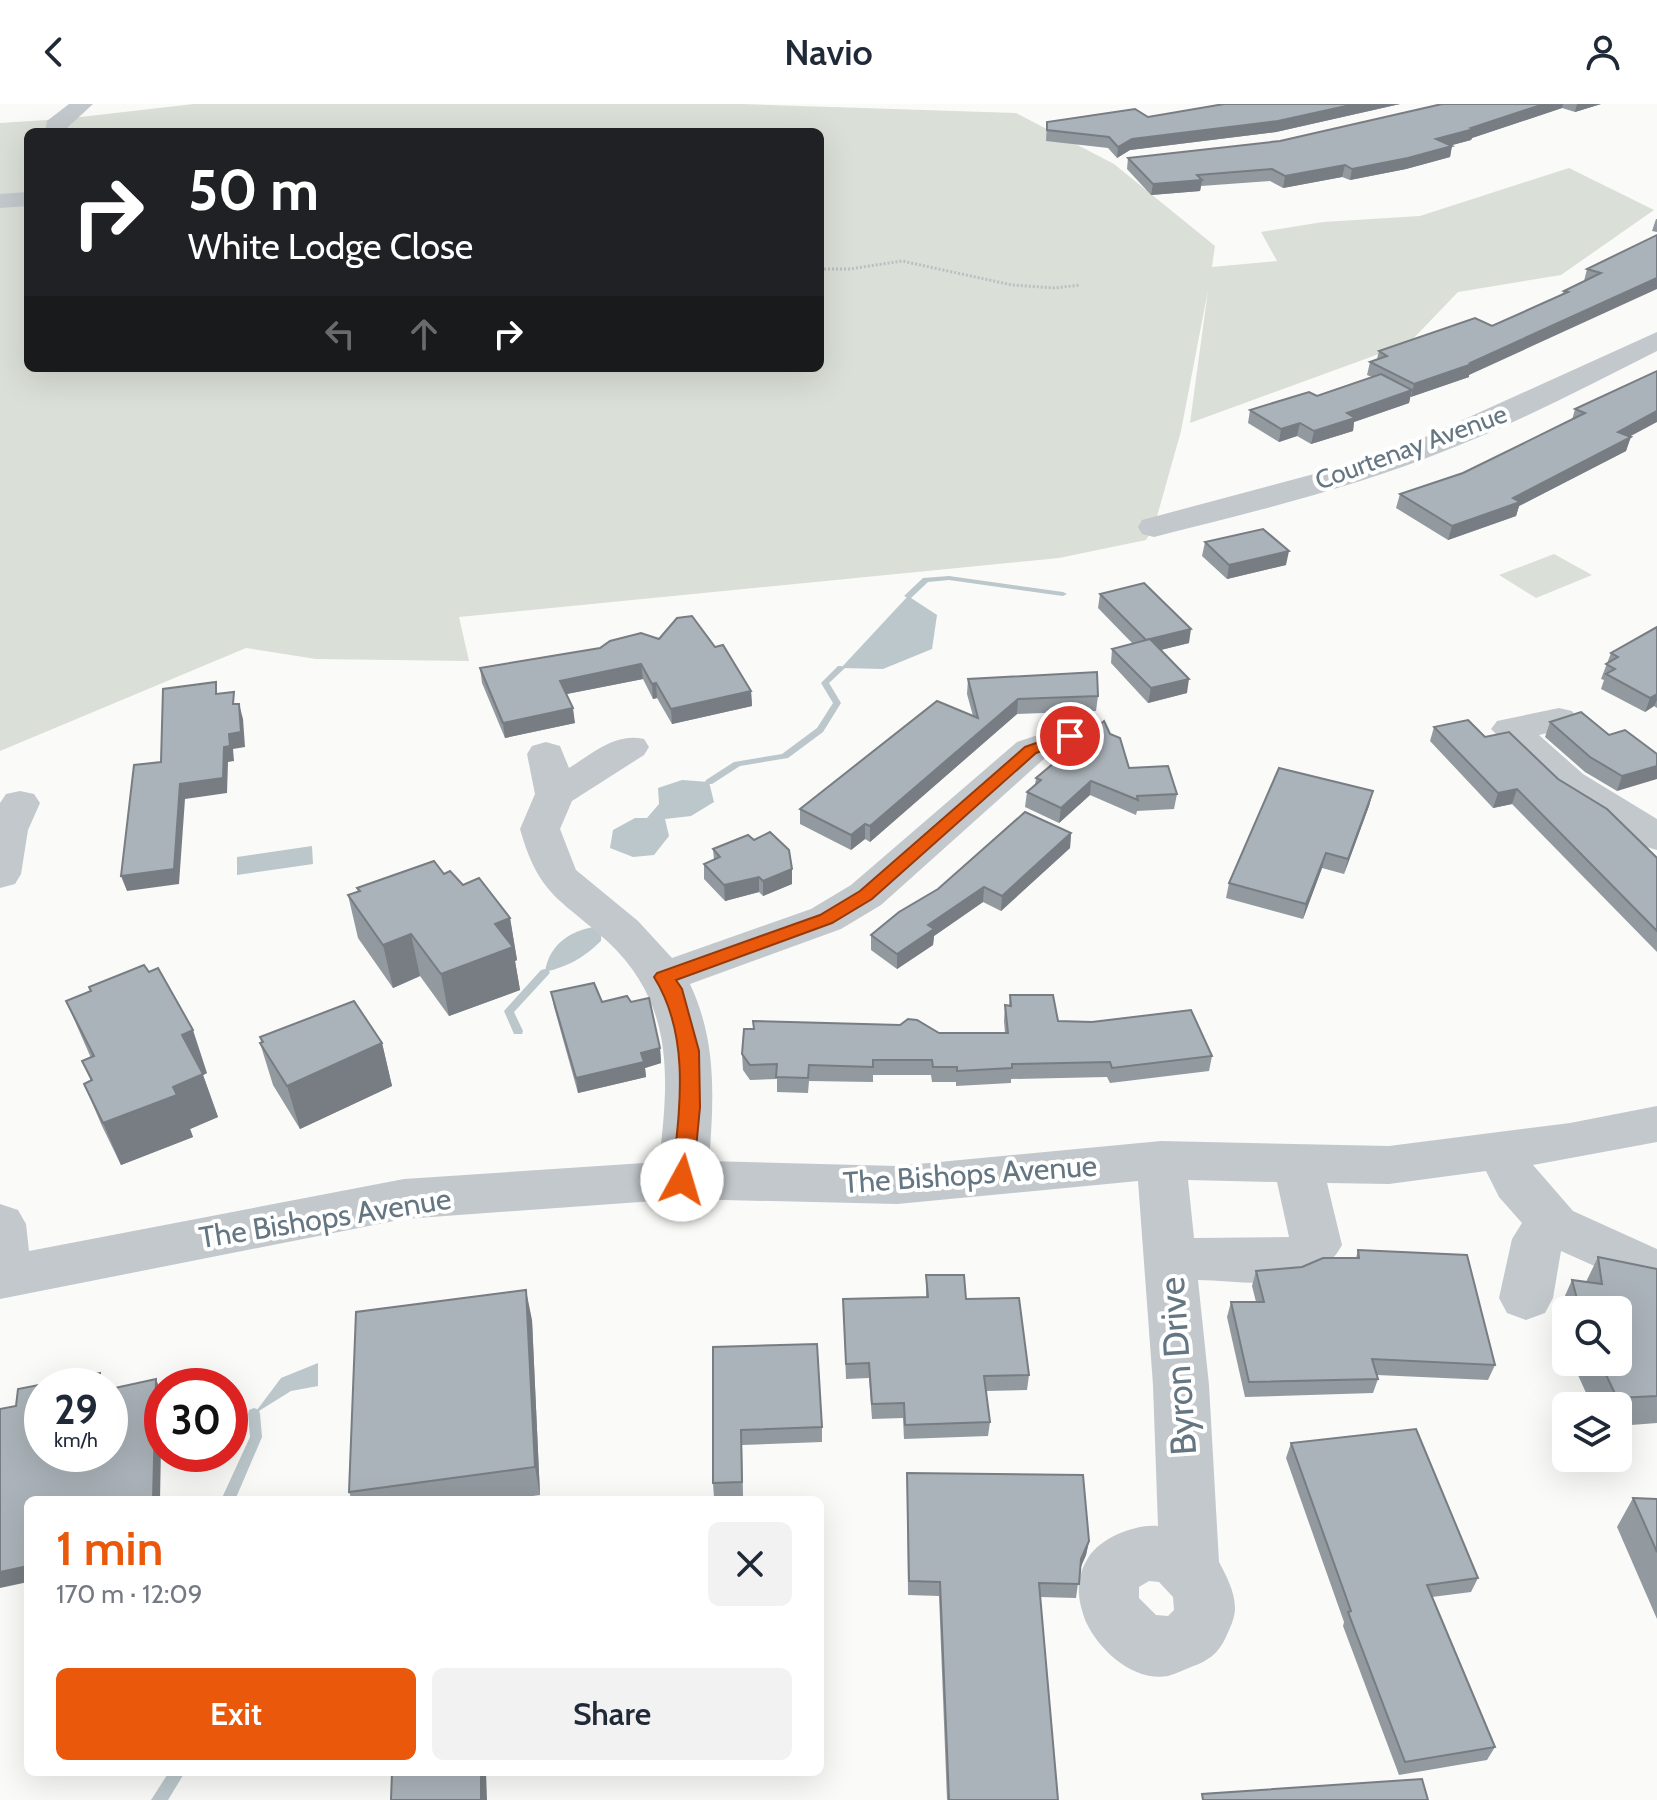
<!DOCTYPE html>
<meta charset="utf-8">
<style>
:root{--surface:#fff;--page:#f2f2f3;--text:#1f2937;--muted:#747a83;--accent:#ea580c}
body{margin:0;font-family:Cabin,sans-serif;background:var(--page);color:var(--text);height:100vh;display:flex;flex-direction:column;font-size:30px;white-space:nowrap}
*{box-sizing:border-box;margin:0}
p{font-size:26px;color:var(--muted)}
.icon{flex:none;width:44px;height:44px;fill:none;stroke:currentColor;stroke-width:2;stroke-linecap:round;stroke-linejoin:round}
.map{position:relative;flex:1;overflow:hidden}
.details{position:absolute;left:24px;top:1392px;width:800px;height:280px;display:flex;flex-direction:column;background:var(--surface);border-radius:12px;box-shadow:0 8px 32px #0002}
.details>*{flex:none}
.banner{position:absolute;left:24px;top:24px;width:800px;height:244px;border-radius:12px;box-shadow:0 8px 32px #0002;background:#202124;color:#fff;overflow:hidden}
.controls{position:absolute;left:1552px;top:1192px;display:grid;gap:16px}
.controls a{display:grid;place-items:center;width:80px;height:80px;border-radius:12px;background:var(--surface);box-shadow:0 8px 32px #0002;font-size:40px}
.speed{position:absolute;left:24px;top:1264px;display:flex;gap:16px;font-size:40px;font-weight:700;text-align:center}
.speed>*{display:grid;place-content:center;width:104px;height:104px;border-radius:50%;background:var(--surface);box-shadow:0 8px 32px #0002;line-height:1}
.speed small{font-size:20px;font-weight:400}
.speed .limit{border:12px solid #d22;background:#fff;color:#111}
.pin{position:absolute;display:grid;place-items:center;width:68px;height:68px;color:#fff;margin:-34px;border:4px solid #fff;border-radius:50%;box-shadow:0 2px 8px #0007}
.me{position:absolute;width:88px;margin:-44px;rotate:6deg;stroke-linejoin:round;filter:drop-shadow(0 0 6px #0008)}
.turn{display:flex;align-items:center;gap:28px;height:168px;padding:0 32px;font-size:36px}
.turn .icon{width:104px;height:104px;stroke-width:2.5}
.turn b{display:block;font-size:56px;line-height:68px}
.lanes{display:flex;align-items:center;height:76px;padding:0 32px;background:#0003;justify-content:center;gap:40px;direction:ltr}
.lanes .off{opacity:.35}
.round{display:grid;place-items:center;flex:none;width:84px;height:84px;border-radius:12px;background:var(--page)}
.head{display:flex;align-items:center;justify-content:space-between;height:136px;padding:0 32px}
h1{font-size:48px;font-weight:600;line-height:60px;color:var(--accent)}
.primary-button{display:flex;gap:16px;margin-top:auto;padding:16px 32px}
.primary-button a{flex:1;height:92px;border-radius:12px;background:var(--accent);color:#fff;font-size:32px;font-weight:600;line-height:92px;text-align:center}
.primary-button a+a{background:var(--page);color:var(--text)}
header{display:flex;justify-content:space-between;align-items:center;height:104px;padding:0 32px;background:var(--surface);font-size:36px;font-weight:600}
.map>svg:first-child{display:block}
</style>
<header><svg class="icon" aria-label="back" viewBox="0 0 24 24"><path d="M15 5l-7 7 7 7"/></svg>Navio<svg class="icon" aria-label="person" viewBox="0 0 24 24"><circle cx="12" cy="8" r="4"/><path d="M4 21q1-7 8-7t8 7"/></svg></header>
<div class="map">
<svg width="1657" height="1696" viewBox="0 0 1657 1696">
<rect width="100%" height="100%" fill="#fafaf8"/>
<g fill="#dadfd7" fill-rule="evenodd">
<path d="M194 0H742L1016 9 1114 60 1215 142 1212 163 1277 157 1261 128 1323 118 1420 112 1569 64 1654 106 1561 171 1458 188 1409 239 1190 319 1208 186 1181 327 1154 423 1146 436 1059 454 459 513 469 557 316 555 246 544 0 647V19L63 15ZM28 28H820V264H28Z"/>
<polygon points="1554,450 1592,471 1536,494 1499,471"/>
</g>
<g fill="#bbc7cb">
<polygon points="908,492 937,511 932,545 883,565 841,564"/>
<polygon points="682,676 709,678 714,698 691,712 665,715 669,732 654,751 633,753 610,744 613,726 635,714 647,714 659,700 658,684"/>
<polygon points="312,742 313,760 237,771 237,753"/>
<path d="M602 822 601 837C583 854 569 862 545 868 549 838 575 824 602 822Z"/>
<polygon points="318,1259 318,1282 291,1287 254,1310 281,1274"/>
</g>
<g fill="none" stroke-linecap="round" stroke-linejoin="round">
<g fill="#bbc7cb" fill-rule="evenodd">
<polygon points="949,472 1063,488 1067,490 1063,492 949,476 928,478 911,494 908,494 904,492 923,474"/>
<polygon points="838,562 841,562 845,564 829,579 841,599 823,628 788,654 740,662 712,680 706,680 705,678 706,676 734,658 782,650 817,624 833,599 821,579"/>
<polygon points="545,865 550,868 549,870 514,908 523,927 522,930 514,930 504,907 541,866"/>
<polygon points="254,1304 259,1306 260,1310 262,1333 235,1396 221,1396 250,1333 248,1310 249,1306"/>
<polygon points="169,1668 185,1668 168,1696 151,1696"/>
</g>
<polyline stroke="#bbbfc2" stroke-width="3" stroke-dasharray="2 2" stroke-linecap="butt" points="820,165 850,165 902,157 1012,181 1055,184 1080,181"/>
<g fill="#c3c8cc" fill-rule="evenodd">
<polygon points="69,0 93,0 67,24 67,28 45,28 47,17"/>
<polygon points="28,88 28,102 0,104 0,90"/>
<path d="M1657 228V247C1588 282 1519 318 1447 346 1353 384 1252 408 1154 433L1142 430 1138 423 1142 416 1329 366 1423 334Z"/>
<polygon points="1559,604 1572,607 1578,615 1572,623 1539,631 1583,670 1657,715 1657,746 1643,742 1555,688 1491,625 1497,617"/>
<path d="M1070 620 1084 624 1089 632 1084 640 1045 654 881 801 841 825 690 880C717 937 714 996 709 1057L897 1062 1161 1037 1389 1042 1570 1019 1657 1002V1038L1533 1061 1573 1107 1657 1145V1190L1561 1147 1553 1194 1545 1209 1526 1216 1507 1209 1499 1194 1512 1135 1522 1119 1499 1093 1486 1067 1389 1080 1327 1079 1342 1141C1315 1192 1247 1177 1198 1176L1209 1281 1219 1458C1226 1471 1235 1488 1235 1504 1235 1514 1230 1524 1226 1533 1218 1550 1208 1557 1191 1563 1183 1566 1175 1570 1168 1572 1133 1578 1099 1546 1086 1518 1077 1495 1075 1475 1088 1454 1100 1434 1135 1420 1158 1422L1153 1281 1138 1077 897 1100 682 1095 404 1115 0 1195V1100L18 1106 26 1120 29 1147 404 1075 659 1058C669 974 675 900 607 837 560 794 539 792 520 725L535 690 527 650 532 642 546 638 560 642 569 664C592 650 615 628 644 635L649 643 644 651 572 697 560 725 576 766 638 817 672 854 811 805 851 781 1017 638ZM1188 1076 1277 1078 1289 1133 1194 1134ZM1149 1477 1159 1478 1173 1493 1174 1506 1168 1512 1156 1511 1139 1494V1483Z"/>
<polygon points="20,687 34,690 40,699 28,726 21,770 15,780 0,784 0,699 6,690"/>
</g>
</g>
<g fill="#929a9f">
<polygon points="1224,0 1400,0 1276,28 1130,46 1117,54 1108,44 1046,37 1047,18 1148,13"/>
<polygon points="1442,0 1601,0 1575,8 1562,4 1472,34 1471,36 1452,41 1450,53 1406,65 1350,76 1342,73 1283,84 1270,77 1201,82 1200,87 1151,91 1127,65 1128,54 1280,37"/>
<polygon points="1656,115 1657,115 1657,128 1652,127"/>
<polygon points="1657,131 1469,271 1469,273 1410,293 1409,299 1354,318 1353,327 1311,340 1297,332 1279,338 1248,319 1250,306 1317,292 1372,273 1367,271 1370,258 1377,255 1379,247 1492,222 1562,191 1564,187 1584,177 1587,165"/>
<polygon points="1657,267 1630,333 1626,347 1519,402 1516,412 1448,436 1396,404 1400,390 1463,369 1572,316 1575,305"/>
<polygon points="1205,438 1286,461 1227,475 1202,452"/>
<polygon points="1100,490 1189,539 1161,546 1187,589 1148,599 1111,559 1112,545 1133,540 1098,504"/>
<polygon points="1657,523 1657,604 1654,602 1645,608 1601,585 1604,576 1601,575 1611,549"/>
<polygon points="659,535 715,543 751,587 752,602 672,620 657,594 653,595 643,575 566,590 575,619 505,634 482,579 480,564 600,544"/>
<polygon points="968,575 1098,592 1096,607 1017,610 870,738 865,735 851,746 800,720 800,705 973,612 967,590"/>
<polygon points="1550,618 1609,631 1657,650 1617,687 1585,668 1545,633"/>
<polygon points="1434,623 1485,633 1558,675 1657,754 1657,848 1512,700 1493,704 1430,637"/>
<polygon points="1110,630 1129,664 1177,690 1174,705 1137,707 1136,711 1090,691 1059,719 1025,703 1027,688 1035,681 1036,674"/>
<polygon points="1373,687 1369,702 1344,770 1322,764 1303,815 1226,794 1229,779"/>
<polygon points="1071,729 1070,744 1001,807 983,798 934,832 933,841 897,865 871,846 871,831"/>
<polygon points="713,745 792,765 792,780 763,792 759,788 725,797 704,775 704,760 714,756"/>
<polygon points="444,770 510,814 517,856 515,857 520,886 449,912 420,872 393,884 358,834 348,791 358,788 357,784"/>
<polygon points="551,888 602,898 631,898 660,944 661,959 645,964 646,973 578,989 554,903"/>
<polygon points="1010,891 1058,917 1212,952 1209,967 1110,979 1107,973 1011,975 1011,979 956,982 956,978 932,978 931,971 873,971 873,978 809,977 808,989 777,988 777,975 750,976 743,966 742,950 939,929 1005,929 1004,917 1005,901 1009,902"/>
<polygon points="66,897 207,969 203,971 218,1013 190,1025 193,1033 121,1061 102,1022 84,980 91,977 82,957 91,954"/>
<polygon points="260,933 382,939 392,982 300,1025 273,981 260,939 261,938"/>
<polygon points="1358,1146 1495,1261 1488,1276 1377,1271 1378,1275 1373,1289 1245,1293 1227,1213 1231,1198 1256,1198 1252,1182 1256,1167 1302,1163 1356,1154"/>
<polygon points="1598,1153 1657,1165 1657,1319 1618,1322 1618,1302 1592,1302 1573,1260 1572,1258 1618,1258 1618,1206 1566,1206 1566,1234 1559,1205 1572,1176 1586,1178"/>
<polygon points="926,1171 966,1195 1029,1271 1027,1286 986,1287 990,1318 988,1332 904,1335 903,1314 872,1315 869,1274 846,1275 843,1195 926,1193"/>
<polygon points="532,1216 540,1391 505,1396 352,1396 349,1388"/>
<polygon points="713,1243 822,1323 822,1338 742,1341 743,1392 714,1394 713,1379"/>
<polygon points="1291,1339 1478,1474 1471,1488 1432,1493 1495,1643 1487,1656 1399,1671 1343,1522 1344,1518 1286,1354"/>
<polygon points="907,1369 1089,1437 1086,1451 1080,1465 1076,1494 1040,1493 1058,1696 947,1696 939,1492 908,1491"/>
<polygon points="1633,1394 1657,1395 1657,1515 1617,1423"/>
</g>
<g fill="#777d82">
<polygon points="1355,0 1400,0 1276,28 1130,46 1117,54 1118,43 1132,35"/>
<polygon points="1544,0 1563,0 1562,4 1472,34 1471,36 1434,46 1436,35"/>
<polygon points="1577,0 1601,0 1575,8"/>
<polygon points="1452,42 1450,53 1406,65 1350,76 1352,65"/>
<polygon points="1345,61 1342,73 1283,84 1285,72"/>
<polygon points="1202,76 1200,87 1151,91 1153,80"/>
<polygon points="1657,174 1657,185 1469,271 1469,273 1411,293 1414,280 1470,259"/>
<polygon points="1412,286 1409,299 1354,318 1353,327 1311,340 1314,327 1347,309"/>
<polygon points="1657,307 1657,318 1614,341 1618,328"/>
<polygon points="1300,319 1297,332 1279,338 1281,325"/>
<polygon points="1631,333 1626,347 1519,402 1516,412 1448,436 1452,422 1513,394"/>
<polygon points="1289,447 1286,461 1227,475 1229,461"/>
<polygon points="1191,525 1189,539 1144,550 1146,536"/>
<polygon points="641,560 643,575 562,591 560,577"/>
<polygon points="1189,575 1187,589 1148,599 1151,584"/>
<polygon points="656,579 657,594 653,595 652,580"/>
<polygon points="751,587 752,602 672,620 671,605"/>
<polygon points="1657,590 1657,596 1654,602 1645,608 1650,594"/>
<polygon points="1018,595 1017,610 870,738 870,722"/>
<polygon points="239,600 243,615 245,643 233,645 234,657 228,658 227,689 185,695 179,780 127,787 121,772 180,680 224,643"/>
<polygon points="573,604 575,619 505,634 503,619"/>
<polygon points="1657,662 1657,675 1617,687 1622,672"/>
<polygon points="1091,677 1090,691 1059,719 1061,704"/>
<polygon points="1517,685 1512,700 1493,704 1498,689"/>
<polygon points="1373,687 1369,702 1344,770 1348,755"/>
<polygon points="865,720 865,735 851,746 851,731"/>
<polygon points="1071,729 1070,744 1001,807 1002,792"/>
<polygon points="1326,749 1322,764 1303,815 1306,800"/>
<polygon points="792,765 792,780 763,792 763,777"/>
<polygon points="759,773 759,788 725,797 724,781"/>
<polygon points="984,783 983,798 934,832 933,841 897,865 897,850 928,821"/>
<polygon points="510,814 517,856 515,857 520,886 449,912 441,870 495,820"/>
<polygon points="411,830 420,872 393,884 383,841"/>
<polygon points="193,926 207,969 203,971 218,1013 190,1025 193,1033 121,1061 103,1019 173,983 182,931"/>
<polygon points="382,939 392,982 300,1025 287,982"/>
<polygon points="660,944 661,959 645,964 646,973 578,989 576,974 641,949"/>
<polygon points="526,1186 532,1216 540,1391 535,1363"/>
<polygon points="100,1269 106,1282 99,1282"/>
<polygon points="156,1275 162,1290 160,1396 153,1396"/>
<polygon points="1089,1437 1086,1451 1078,1469 1081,1455"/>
<polygon points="28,1462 28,1478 0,1484 0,1468"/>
<polygon points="481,1668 486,1668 487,1696 481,1696"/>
</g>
<g fill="#aab3b9" stroke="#777d82" stroke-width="2">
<polygon points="1224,0 1355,0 1278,17 1132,35 1118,43 1109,33 1047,26 1047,18 1135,5 1148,13"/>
<polygon points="1442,0 1544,0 1471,24 1474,25 1436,35 1452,42 1408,54 1352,65 1345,61 1285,72 1272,65 1197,71 1202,76 1153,80 1128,54 1280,37"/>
<polygon points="1657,131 1657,174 1470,259 1472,260 1414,280 1370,258 1387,252 1379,247 1475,214 1492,222 1568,188 1564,187 1601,169 1587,165"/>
<polygon points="1657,267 1657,307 1618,328 1631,333 1513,394 1520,398 1452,422 1400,390 1463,369 1585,309 1575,305"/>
<polygon points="1381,270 1412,286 1347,309 1355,314 1314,327 1300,319 1281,325 1250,306 1309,288 1317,292"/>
<polygon points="1263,425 1289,447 1229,461 1205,438"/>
<polygon points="1144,479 1191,525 1146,536 1100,490"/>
<polygon points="692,512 715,543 723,541 751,587 671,605 656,579 652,580 641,560 560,577 573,604 503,619 480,564 600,544 610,537 641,529 659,535 677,514"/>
<polygon points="1657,523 1657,590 1650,594 1606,570 1615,565 1606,560 1618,553 1611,549"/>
<polygon points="1150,535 1189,575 1151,584 1112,545"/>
<polygon points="1097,568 1098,592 1018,595 870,722 865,720 851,731 800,705 937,597 978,614 968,575"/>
<polygon points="216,578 216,590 234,588 233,600 239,600 241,628 229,630 230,642 224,643 223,674 180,680 174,765 121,772 134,661 161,658 163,585"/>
<polygon points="1581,608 1609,631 1625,626 1657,650 1657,662 1622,672 1590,653 1550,618"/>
<polygon points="1468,616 1485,633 1509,628 1558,675 1607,705 1657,754 1657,827 1517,685 1498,689 1434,623"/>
<polygon points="1104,617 1110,630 1120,634 1129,664 1168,662 1177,690 1137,692 1138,696 1091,677 1061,704 1027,688 1041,676 1036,674"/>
<polygon points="1279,664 1373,687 1348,755 1326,749 1306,800 1229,779"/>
<polygon points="1025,708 1071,729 1002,792 984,783 928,821 934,825 897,850 871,831 899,808 938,785"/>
<polygon points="770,728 789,746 792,765 763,777 759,773 724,781 704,760 720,753 713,745 748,731 754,736"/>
<polygon points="434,757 444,770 450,767 463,781 479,774 510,814 495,820 513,843 441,870 411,830 383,841 348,791 360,787 357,784"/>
<polygon points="144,861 149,868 158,864 193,926 182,931 203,970 173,983 177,991 103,1019 84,980 92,976 82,957 94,952 66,897 91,887 89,883"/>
<polygon points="594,879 602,898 627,892 631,898 649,894 660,944 641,949 644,958 576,974 551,888"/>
<polygon points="1010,891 1053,891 1058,917 1092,918 1191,906 1212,952 1112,964 1110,958 1012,960 1012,964 957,967 957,963 933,963 932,956 873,956 873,963 809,961 808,974 776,973 777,960 750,961 742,950 744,925 754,925 753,917 900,921 908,915 917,916 939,929 1008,929 1005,901 1011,902"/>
<polygon points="354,897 382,939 287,982 260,939 263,938 260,933"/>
<polygon points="1358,1146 1467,1151 1495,1261 1372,1255 1378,1275 1249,1278 1231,1198 1264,1198 1256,1167 1302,1163 1323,1154 1359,1154"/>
<polygon points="1598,1153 1657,1165 1657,1292 1617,1294 1600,1258 1618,1258 1618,1206 1580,1206 1572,1176 1602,1180"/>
<polygon points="926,1171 964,1171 966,1195 1019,1194 1029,1271 984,1272 990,1318 905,1321 904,1299 872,1300 869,1259 846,1260 843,1195 928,1193"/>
<polygon points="526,1186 535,1363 349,1388 356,1208"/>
<polygon points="817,1240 822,1323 741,1326 742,1378 713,1379 713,1243"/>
<polygon points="100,1269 99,1282 42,1282 42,1350 110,1350 110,1285 156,1275 153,1396 28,1396 28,1462 0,1468 0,1305 16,1302 18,1285"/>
<polygon points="1416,1325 1478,1474 1427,1481 1495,1643 1405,1658 1348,1508 1351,1507 1291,1339"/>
<polygon points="907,1369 1083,1371 1089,1437 1081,1455 1079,1480 1039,1479 1058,1696 949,1696 940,1478 909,1477"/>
<polygon points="1633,1394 1657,1395 1657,1448"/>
<polygon points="392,1668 481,1668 481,1696 391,1696"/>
<polygon points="1422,1675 1428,1696 1203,1696 1202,1690"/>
</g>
<path fill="#ea580c" stroke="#983908" stroke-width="2" d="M1070 627 1075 628V635L1036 649 872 795 832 819 676 876 682 885 699 947 700 1003 693 1076 690 1082H675L672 1076C679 1009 692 934 654 873L657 869 820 811 860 787 1025 643Z"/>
<g text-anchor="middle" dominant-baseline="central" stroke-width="8" stroke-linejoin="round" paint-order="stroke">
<g font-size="26" fill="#657683" stroke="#fff">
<text transform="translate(1411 343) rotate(-20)">Courtenay Avenue</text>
</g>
<g font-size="30" fill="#657683" stroke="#fff">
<text transform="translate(970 1070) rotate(-4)">The Bishops Avenue</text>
<text transform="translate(325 1114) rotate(-9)">The Bishops Avenue</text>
</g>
<g font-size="36" fill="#657683" stroke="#fff">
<text transform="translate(1177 1262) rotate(-94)">Byron Drive</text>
</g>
</g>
</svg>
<div class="controls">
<a><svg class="icon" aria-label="search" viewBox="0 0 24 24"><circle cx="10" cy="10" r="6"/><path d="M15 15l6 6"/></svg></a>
<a><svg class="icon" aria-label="layers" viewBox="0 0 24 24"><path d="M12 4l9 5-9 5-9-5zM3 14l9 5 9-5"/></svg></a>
</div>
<div class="speed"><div>29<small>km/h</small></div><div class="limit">30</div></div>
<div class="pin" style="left:1070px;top:632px;background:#d93025"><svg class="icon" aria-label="arrive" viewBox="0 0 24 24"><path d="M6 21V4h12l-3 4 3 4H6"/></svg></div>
<svg class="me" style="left:682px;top:1076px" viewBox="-20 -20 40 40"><circle r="19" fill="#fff"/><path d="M0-13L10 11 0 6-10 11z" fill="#ea580c"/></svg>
<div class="banner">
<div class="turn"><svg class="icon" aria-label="right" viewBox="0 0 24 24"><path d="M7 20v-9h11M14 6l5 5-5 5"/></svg><div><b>50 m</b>White Lodge Close</div></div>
<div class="lanes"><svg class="icon off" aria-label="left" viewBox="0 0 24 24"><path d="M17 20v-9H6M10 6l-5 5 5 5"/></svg><svg class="icon off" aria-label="ahead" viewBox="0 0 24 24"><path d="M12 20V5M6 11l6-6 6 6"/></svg><svg class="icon" aria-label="right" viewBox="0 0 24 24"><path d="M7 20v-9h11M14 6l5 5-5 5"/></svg></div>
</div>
<section class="details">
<div class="head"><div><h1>1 min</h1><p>170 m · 12:09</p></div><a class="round"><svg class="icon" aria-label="close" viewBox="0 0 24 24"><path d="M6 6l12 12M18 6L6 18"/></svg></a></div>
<div class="primary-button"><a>Exit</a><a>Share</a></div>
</section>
</div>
